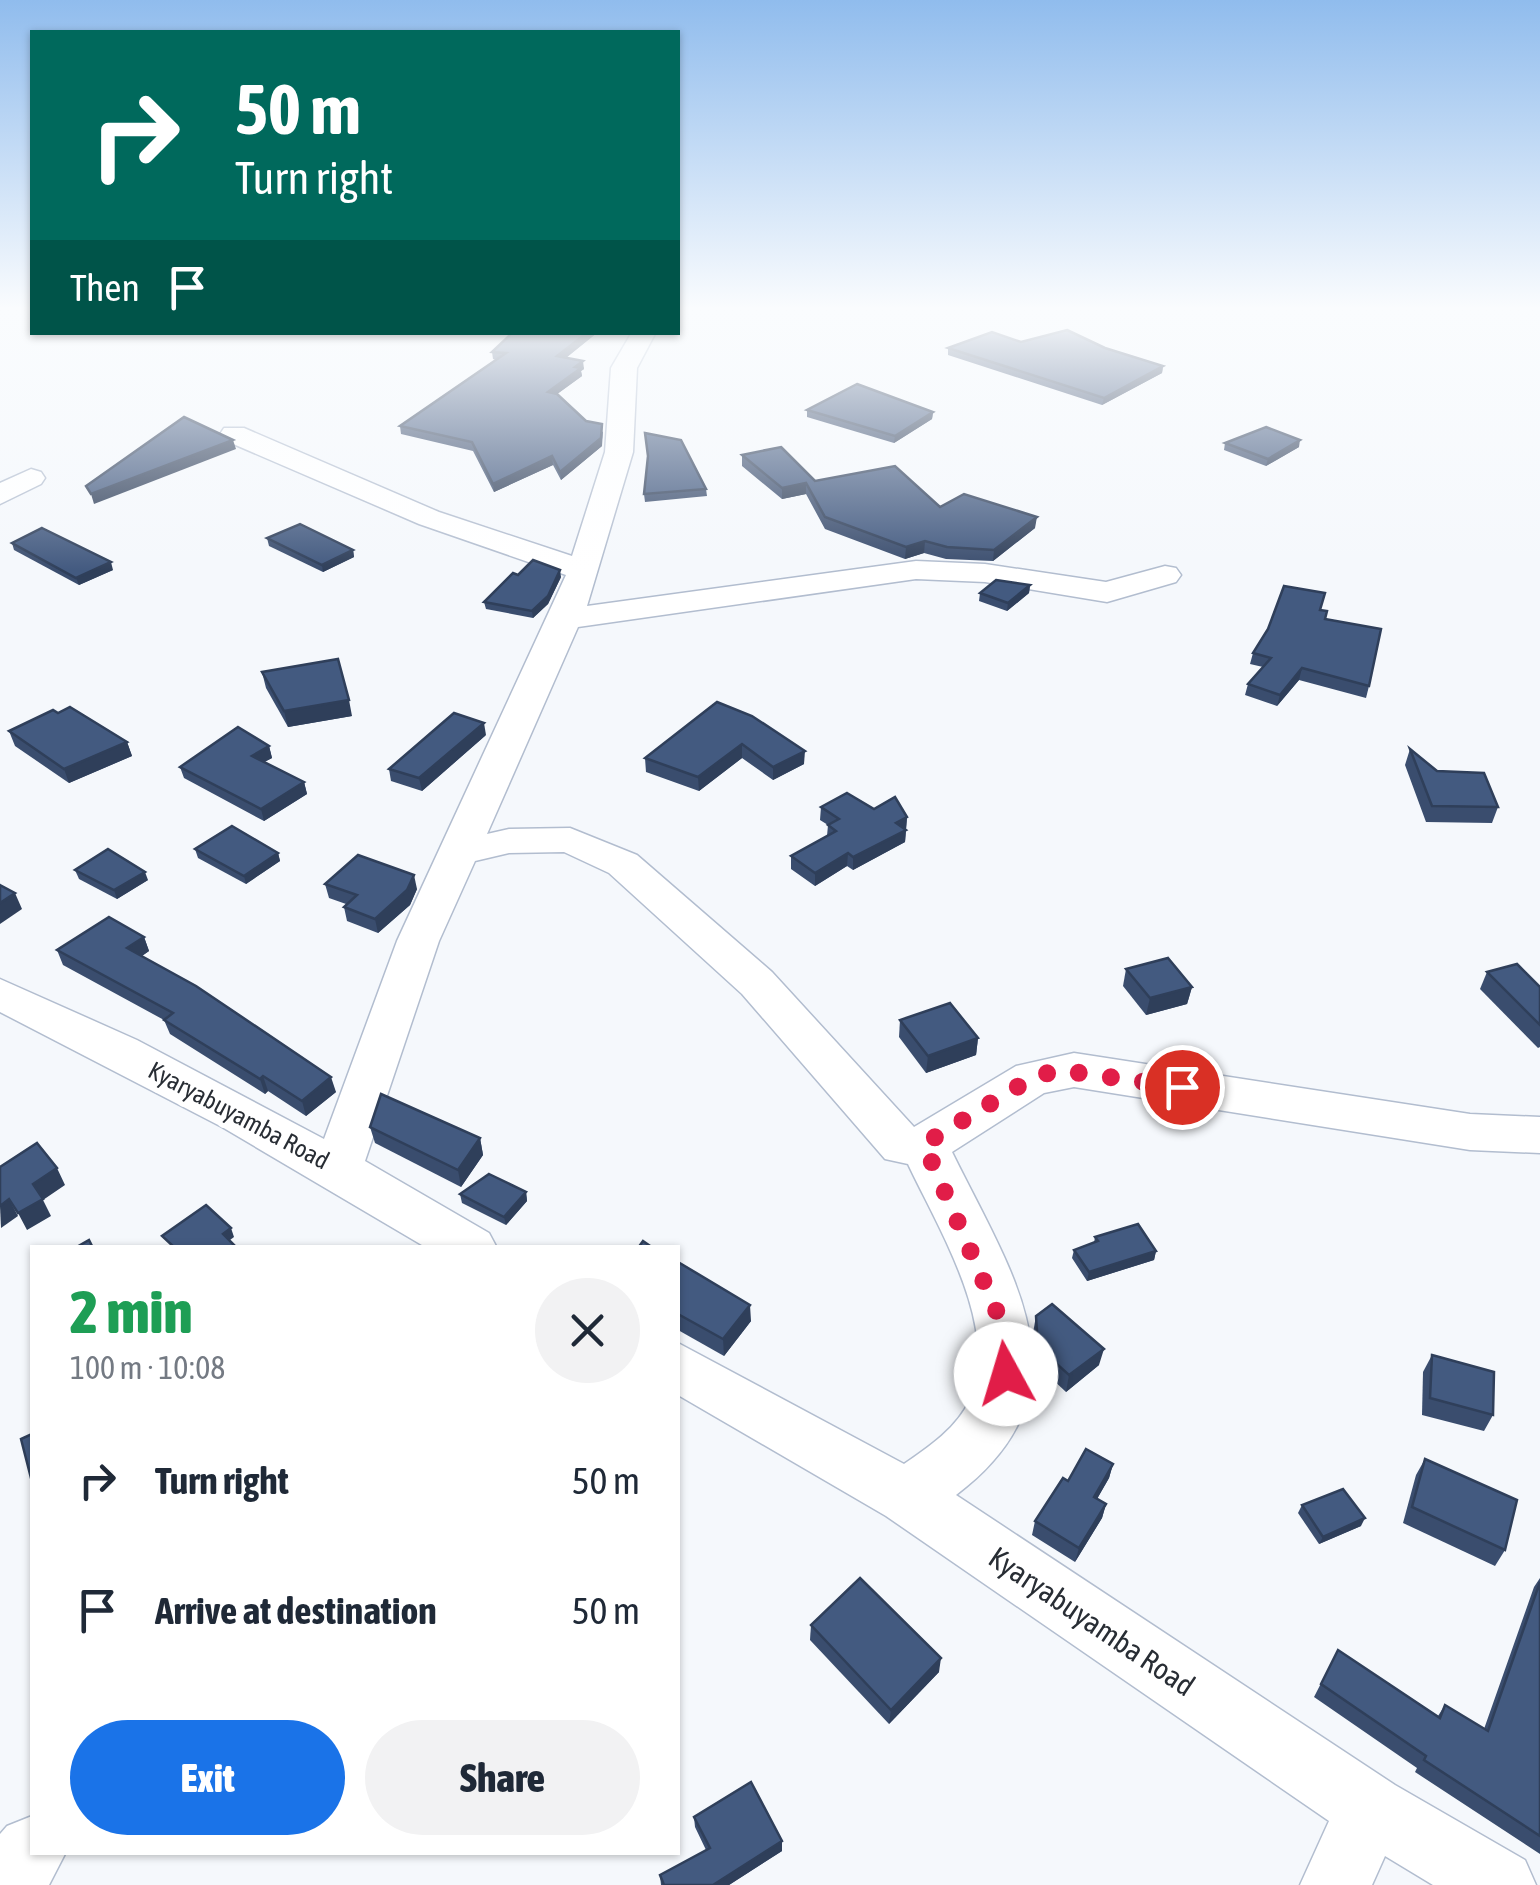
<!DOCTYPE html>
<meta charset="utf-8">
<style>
:root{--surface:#fff;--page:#f2f2f3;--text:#1f2937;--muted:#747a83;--accent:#1a73e8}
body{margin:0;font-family:"Asap Condensed",sans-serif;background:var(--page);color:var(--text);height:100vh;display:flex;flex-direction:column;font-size:38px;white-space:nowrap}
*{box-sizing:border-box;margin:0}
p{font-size:32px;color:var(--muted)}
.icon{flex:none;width:55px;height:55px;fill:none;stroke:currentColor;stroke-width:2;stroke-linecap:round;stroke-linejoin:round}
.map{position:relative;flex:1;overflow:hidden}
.drawer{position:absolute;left:30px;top:1245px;width:650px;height:610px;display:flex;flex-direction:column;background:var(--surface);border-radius:0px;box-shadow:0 2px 8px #0004}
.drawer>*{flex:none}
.top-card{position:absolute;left:30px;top:30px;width:650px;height:305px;border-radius:0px;box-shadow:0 2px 8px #0004;background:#00695c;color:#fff;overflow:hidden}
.pin{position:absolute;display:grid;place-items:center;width:85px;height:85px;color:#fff;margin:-42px;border:5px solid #fff;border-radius:50%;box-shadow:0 2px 10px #0007}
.me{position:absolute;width:110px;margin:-55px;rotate:354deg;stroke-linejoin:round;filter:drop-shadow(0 0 8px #0008)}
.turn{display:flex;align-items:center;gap:35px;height:210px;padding:0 40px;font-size:45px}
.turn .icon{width:130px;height:130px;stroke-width:2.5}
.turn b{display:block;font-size:70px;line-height:85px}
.then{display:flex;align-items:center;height:95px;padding:0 40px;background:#0003;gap:20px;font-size:38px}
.round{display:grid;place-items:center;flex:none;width:105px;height:105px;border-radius:52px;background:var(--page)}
.overview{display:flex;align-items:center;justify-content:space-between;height:170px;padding:0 40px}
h1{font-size:60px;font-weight:800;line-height:75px;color:#1e9e55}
.action{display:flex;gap:20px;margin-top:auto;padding:20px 40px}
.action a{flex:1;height:115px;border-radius:60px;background:var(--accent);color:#fff;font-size:40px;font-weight:800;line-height:115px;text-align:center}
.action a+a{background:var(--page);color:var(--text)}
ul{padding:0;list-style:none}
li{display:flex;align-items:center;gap:30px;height:130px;padding:0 40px}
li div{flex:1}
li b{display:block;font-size:38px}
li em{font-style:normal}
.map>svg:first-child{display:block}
</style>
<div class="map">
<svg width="1540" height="1885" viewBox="0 0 1540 1885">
<rect width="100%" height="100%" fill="#f5f8fc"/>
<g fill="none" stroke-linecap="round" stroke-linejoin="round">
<defs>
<g id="minor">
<path d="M632 332H656L637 368 633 452 587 606 916 561 985 564 1106 582 1165 566 1176 568 1181 575 1176 582 1107 602 985 582 916 579 578 627 487 834 509 829 570 828 637 855 772 972 914 1127 1016 1066 1074 1053 1470 1114 1540 1117V1153L1470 1150 1074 1087 1044 1093 952 1152C1011 1273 1096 1389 956 1495L1395 1785 1525 1860 1536 1885H1433L1385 1856 1372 1885H1300L1329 1821 886 1516 678 1395V1343L904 1464C929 1447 958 1427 970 1399 1001 1328 938 1228 908 1164L885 1159 742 994 609 873 564 852 509 853 475 861 439 941 365 1161 489 1233 497 1248H427L222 1127 0 1012V979L137 1040 324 1139 397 941 566 575 419 524 224 440 220 434 224 428H244L439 512 572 556 605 452 611 368Z"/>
<polygon points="31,469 41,472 45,478 41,484 0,504 0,483"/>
<polygon points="32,1816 32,1852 66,1852 49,1885 0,1885 0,1834 7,1826"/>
</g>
</defs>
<use href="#minor" stroke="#b2bdcf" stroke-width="3"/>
<use href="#minor" fill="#fff" fill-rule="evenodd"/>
</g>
<g fill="#3a4d6e">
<polygon points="507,332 598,332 566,358 584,369 581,371 582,376 557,394 586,421 603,432 602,446 561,480 553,465 494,492 473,451 401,434 400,426 496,360 493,359 492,352 512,333"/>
<polygon points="1021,342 1105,348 1163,366 1162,373 1102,405 948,355 948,348"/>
<polygon points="807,410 933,412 932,419 894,443 807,417"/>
<polygon points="1225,443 1299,447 1266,466 1224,450"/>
<polygon points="742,455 815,481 1035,528 993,561 946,559 924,553 905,559 825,529 806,494 782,499 742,466"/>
<polygon points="706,489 707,496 645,502 644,494"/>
<polygon points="267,538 353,550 354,557 323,572 269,546"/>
<polygon points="12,543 113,570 79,585 14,550"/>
<polygon points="561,577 548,604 533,618 486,609 484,602"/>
<polygon points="1030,585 1029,593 1007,611 979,601 980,593"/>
<polygon points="1320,610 1369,686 1366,698 1299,680 1277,706 1245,695 1248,684 1263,667 1250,664 1253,653"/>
<polygon points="262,672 352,716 288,727 266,688"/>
<polygon points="58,713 127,742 132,756 69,783 15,746 9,731"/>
<polygon points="752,716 804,764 773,780 742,758 699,791 646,772 645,758"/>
<polygon points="486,735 422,791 391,781 389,769"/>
<polygon points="269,746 272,758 264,762 304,782 307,794 264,821 184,778 180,767"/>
<polygon points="1410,749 1437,771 1498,807 1492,823 1426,822 1405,765"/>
<polygon points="821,807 874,809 907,817 905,842 853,870 847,866 815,886 791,869 791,856 827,836 828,825 820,820"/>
<polygon points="195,849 278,853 280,861 246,884 198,858"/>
<polygon points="75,870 148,880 117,899 79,879"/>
<polygon points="325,884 417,889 410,905 378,933 347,921 344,907 346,904 329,898"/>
<polygon points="144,937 149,951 142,956 336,1092 306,1116 268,1091 265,1094 170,1034 164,1020 63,965 57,950"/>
<polygon points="1126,969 1192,987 1187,1004 1146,1015 1123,986"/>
<polygon points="1487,972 1540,987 1540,1047 1538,1048 1480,989"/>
<polygon points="900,1020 978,1038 976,1055 926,1073 899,1037"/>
<polygon points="370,1127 480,1138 483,1155 461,1187 375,1143"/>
<polygon points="526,1192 527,1201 506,1225 462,1203 460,1194"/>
<polygon points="1095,1237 1156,1251 1154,1260 1087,1281 1072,1258 1074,1250 1094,1243"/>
<polygon points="678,1262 751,1321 724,1356 678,1330"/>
<polygon points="1036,1316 1099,1365 1066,1392 1035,1363 1033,1333"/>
<polygon points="1432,1355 1493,1415 1484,1431 1422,1415 1423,1372"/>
<polygon points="1425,1459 1505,1550 1495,1566 1403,1523 1416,1475"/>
<polygon points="1113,1464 1109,1478 1097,1499 1106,1504 1102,1518 1075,1562 1032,1535 1035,1521"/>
<polygon points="1302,1505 1361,1526 1319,1544 1298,1513"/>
<polygon points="1540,1578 1540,1854 1415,1772 1417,1768 1314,1697 1338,1650 1438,1716 1445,1705 1484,1729 1534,1587"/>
<polygon points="811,1625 939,1672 889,1724 810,1640"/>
<polygon points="694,1817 782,1851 729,1885 661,1885 660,1875 706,1850 695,1827"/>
</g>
<g fill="#2f3f5a">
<polygon points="588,332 598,332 558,364 557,356"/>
<polygon points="583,361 584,369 581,371 582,376 549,400 548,392"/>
<polygon points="1163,366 1162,373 1102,405 1104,398"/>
<polygon points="933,412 932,419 894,443 895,436"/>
<polygon points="602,424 602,446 561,480 560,472"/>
<polygon points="233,440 236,449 94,504 91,494"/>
<polygon points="1300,440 1299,447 1266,466 1268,459"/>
<polygon points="552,456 553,465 494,492 493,484"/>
<polygon points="806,483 806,494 782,499 782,488"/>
<polygon points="1037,517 1035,528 993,561 994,550"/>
<polygon points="925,541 924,553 905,559 906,547"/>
<polygon points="353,550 354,557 323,572 322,565"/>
<polygon points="111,562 113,570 79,585 76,578"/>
<polygon points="560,570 561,577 548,604 533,618 532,611"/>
<polygon points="1030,585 1029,593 1007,611 1008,603"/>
<polygon points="1302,668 1299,680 1277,706 1280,695"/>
<polygon points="349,700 352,716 288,727 284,711"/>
<polygon points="484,723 486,735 422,791 419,778"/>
<polygon points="127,742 132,756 69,783 64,769"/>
<polygon points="742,744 742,758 699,791 698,777"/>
<polygon points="269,746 272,758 255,767 252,756"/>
<polygon points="805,751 804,764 773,780 773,767"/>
<polygon points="304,782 307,794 264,821 261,809"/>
<polygon points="907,817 905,842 853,870 853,857"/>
<polygon points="278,853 280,861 246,884 244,876"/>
<polygon points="848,853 847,866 815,886 815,873"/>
<polygon points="145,872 148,880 117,899 114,890"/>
<polygon points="414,875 417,889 410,905 378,933 375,919"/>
<polygon points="15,893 22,909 0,924 0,903"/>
<polygon points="144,937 149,951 133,962 127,948"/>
<polygon points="1192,987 1187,1004 1146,1015 1150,998"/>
<polygon points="978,1038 976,1055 926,1073 928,1056"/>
<polygon points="263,1076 268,1091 265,1094 260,1079"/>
<polygon points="331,1077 336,1092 306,1116 302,1101"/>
<polygon points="480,1138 483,1155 461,1187 458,1170"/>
<polygon points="57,1168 65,1185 43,1200 51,1216 27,1230 18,1213 33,1184"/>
<polygon points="526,1192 527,1201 506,1225 504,1217"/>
<polygon points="9,1199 18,1216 1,1228 0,1206"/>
<polygon points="231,1228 234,1237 226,1243 223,1234"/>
<polygon points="1156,1251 1154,1260 1087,1281 1089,1272"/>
<polygon points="750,1305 751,1321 724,1356 723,1339"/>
<polygon points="1104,1349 1099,1365 1066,1392 1069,1375"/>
<polygon points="1113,1464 1109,1478 1090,1511 1094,1497"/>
<polygon points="1106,1504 1102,1518 1075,1562 1079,1548"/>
<polygon points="1365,1518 1361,1526 1319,1544 1323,1537"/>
<polygon points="941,1658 939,1672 889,1724 891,1710"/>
<polygon points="782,1841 782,1851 729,1885 713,1885"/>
</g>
<g fill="#435a80" stroke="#2f3f5a" stroke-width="2.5">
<polygon points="1067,330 1105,348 1163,366 1104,398 948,348 992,332 1021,342"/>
<polygon points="513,332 588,332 557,356 583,361 575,367 581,368 548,392 557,394 586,421 602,424 601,438 560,472 552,456 493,484 472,442 400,426 506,353 492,352"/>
<polygon points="857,384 933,412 895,436 807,410"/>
<polygon points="184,417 233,440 91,494 86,486"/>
<polygon points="1266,427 1300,440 1268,459 1225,443"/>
<polygon points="645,433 681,440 706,489 644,494 648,456"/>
<polygon points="781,447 815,481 895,466 940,507 964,494 1037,517 994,550 947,547 925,541 906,547 825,517 806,483 782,488 742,455"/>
<polygon points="300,524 353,550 322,565 267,538"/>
<polygon points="42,528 111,562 76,578 12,543"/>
<polygon points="533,560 560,570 548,596 532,611 484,602 513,573 518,575"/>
<polygon points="996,580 1030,585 1008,603 980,593"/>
<polygon points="1284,586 1325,593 1320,610 1327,611 1325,619 1381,629 1369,686 1302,668 1280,695 1248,684 1271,658 1253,653 1268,629"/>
<polygon points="338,659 349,700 284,711 262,672"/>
<polygon points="717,702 752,716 805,751 773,767 742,744 698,777 645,758"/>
<polygon points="70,707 127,742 64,769 9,731 53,710 58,713"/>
<polygon points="454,713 484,723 419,778 389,769"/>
<polygon points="238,727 269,746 252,756 304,782 261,809 180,767"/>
<polygon points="1410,749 1437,771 1484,773 1498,807 1432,806"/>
<polygon points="847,793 874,809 895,797 907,817 896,823 906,830 853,857 848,853 815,873 791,856 836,831 828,825 839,819 821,807"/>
<polygon points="232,826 278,853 244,876 195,849"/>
<polygon points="108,849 145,872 114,890 75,870"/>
<polygon points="358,855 414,875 407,890 375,919 344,907 357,895 325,884"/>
<polygon points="0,885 15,893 0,903"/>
<polygon points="109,917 144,937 127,948 196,986 331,1077 302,1101 263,1076 260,1079 164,1020 173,1013 57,950"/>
<polygon points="1168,958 1192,987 1150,998 1126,969"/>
<polygon points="1517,964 1540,987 1540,1025 1487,972"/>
<polygon points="950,1003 978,1038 928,1056 900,1020"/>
<polygon points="381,1094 480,1138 458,1170 370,1127"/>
<polygon points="37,1143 57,1168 33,1184 43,1199 18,1213 9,1199 0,1206 0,1167"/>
<polygon points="489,1174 526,1192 504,1217 460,1194"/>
<polygon points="206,1205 231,1228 223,1234 237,1248 175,1248 162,1236"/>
<polygon points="1138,1224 1156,1251 1089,1272 1074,1250 1098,1241 1095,1237"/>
<polygon points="89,1240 93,1248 75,1248"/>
<polygon points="643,1241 653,1248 638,1248"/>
<polygon points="678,1262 750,1305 723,1339 678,1314"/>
<polygon points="1052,1304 1104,1349 1069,1375 1038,1347 1036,1316"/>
<polygon points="1432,1355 1494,1372 1493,1415 1430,1398"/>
<polygon points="32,1434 32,1477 31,1478 21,1439"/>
<polygon points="1086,1449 1113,1464 1094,1497 1106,1504 1079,1548 1035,1521 1063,1478 1068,1481"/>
<polygon points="1425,1459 1517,1500 1505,1550 1412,1507"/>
<polygon points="1343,1489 1365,1518 1323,1537 1302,1505"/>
<polygon points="860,1578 941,1658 891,1710 811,1625"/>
<polygon points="1540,1582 1540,1836 1424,1760 1426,1756 1321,1684 1338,1650 1440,1718 1445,1705 1488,1731"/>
<polygon points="751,1782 782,1841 713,1885 664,1885 660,1875 710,1848 694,1817"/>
</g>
<linearGradient id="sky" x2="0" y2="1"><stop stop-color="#90bced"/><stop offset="0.54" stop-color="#fafcfe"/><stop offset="1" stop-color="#fafcfe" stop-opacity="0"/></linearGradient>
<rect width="1540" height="571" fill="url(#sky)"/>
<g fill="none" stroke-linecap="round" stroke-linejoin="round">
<polyline stroke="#e11d48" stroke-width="18" stroke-dasharray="0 32.4" points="1006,1374 1005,1336 996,1310 924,1144 1032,1078 1058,1070 1182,1087"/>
</g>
<g text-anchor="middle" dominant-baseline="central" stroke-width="10" stroke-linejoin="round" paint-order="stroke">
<g font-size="25" fill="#282d34" stroke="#fff">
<text transform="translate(239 1115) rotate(28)">Kyaryabuyamba Road</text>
</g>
<g font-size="30" fill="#282d34" stroke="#fff">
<text transform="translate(1092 1621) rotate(34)">Kyaryabuyamba Road</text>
</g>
</g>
</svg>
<div class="pin" style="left:1182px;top:1087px;background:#d93025"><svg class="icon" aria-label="arrive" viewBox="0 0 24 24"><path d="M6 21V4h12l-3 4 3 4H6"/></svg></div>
<svg class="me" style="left:1006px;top:1374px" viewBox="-20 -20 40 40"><circle r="19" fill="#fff"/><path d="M0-13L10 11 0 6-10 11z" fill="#e11d48"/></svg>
<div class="top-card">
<div class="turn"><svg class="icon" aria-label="right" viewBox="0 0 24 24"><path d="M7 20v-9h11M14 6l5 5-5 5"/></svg><div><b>50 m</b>Turn right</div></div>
<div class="then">Then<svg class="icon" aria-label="arrive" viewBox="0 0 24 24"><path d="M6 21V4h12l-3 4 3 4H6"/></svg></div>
</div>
<section class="drawer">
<div class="overview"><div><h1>2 min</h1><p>100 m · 10:08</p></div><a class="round"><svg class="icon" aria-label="close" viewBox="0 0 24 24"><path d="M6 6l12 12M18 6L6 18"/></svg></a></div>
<ul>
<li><svg class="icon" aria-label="right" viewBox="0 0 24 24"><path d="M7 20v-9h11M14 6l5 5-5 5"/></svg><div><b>Turn right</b></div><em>50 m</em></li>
<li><svg class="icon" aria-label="arrive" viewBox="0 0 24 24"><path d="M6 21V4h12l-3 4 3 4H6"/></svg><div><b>Arrive at destination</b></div><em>50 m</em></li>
</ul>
<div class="action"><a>Exit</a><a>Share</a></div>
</section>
</div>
